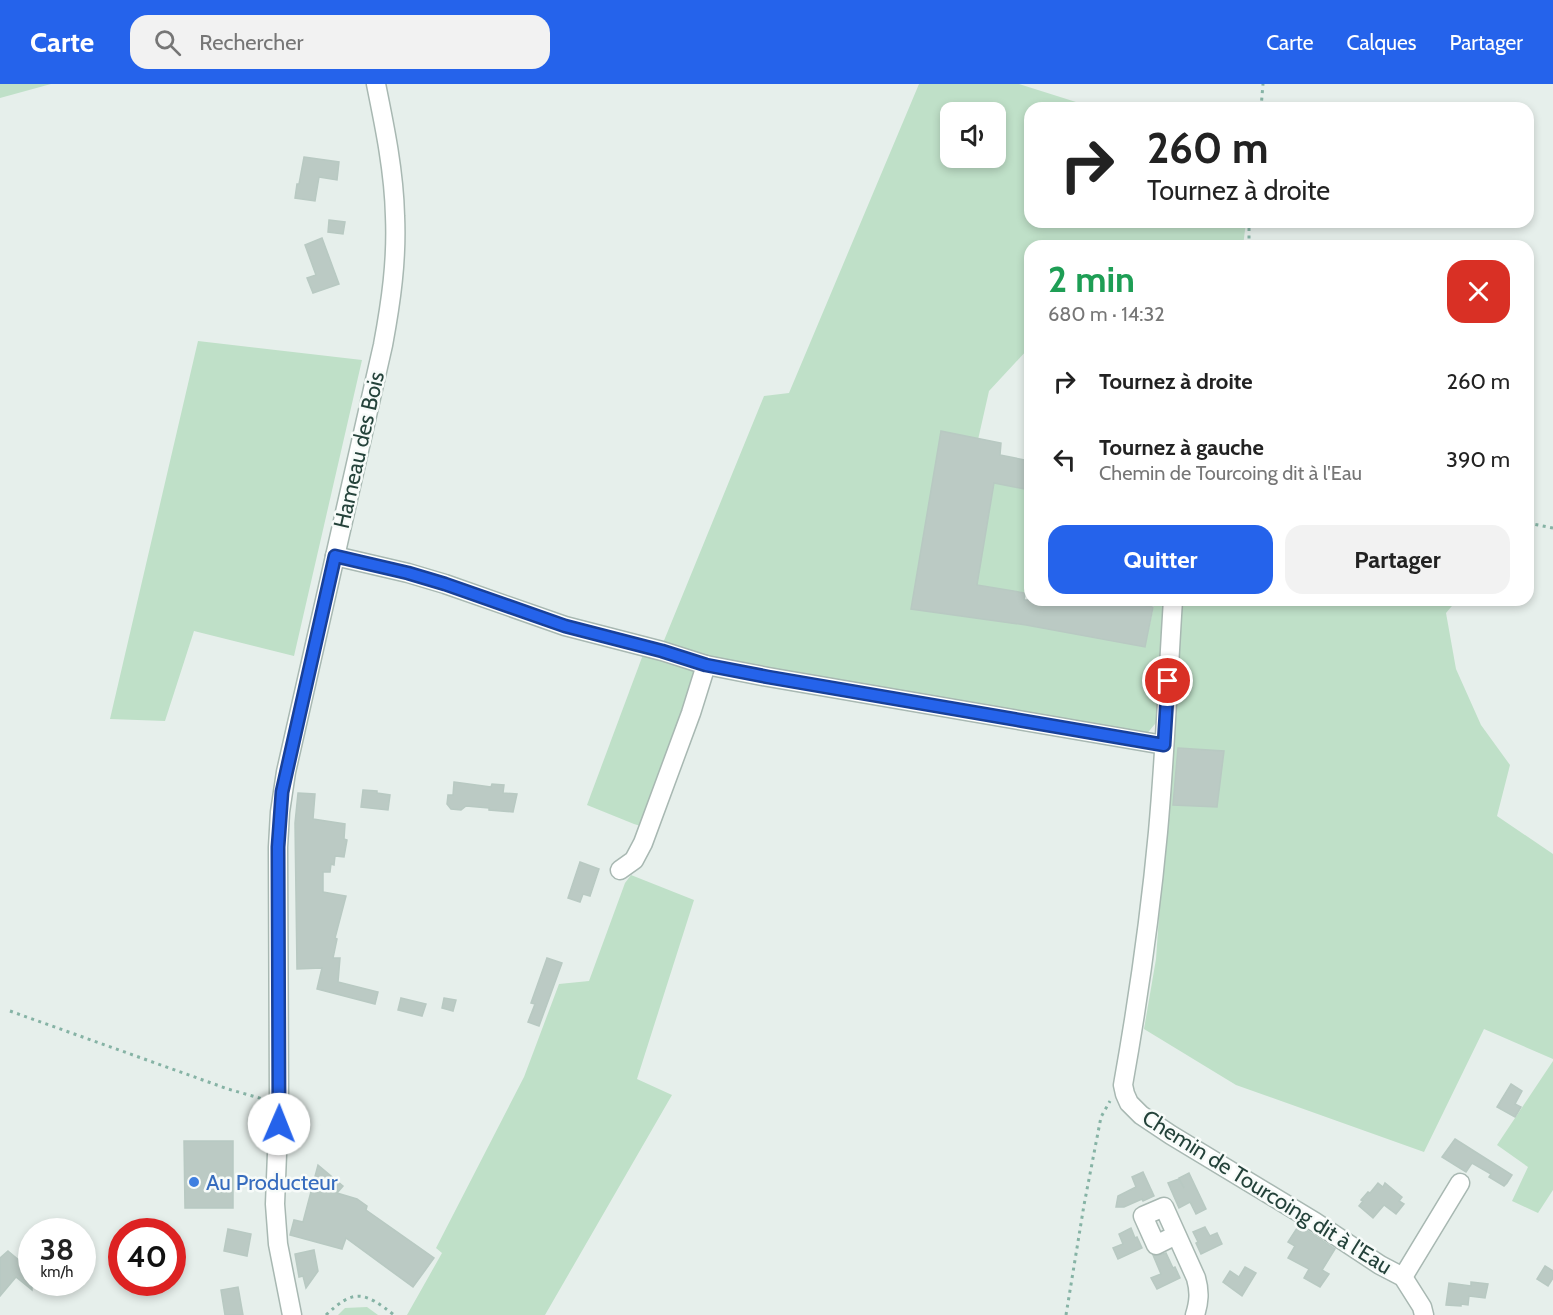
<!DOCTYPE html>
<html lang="fr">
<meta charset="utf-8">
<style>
:root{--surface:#fff;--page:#f2f2f2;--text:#222;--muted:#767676;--accent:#2563eb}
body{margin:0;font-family:Cabin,sans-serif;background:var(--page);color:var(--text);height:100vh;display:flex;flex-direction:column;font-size:22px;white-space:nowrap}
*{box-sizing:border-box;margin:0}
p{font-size:20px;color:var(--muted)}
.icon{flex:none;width:33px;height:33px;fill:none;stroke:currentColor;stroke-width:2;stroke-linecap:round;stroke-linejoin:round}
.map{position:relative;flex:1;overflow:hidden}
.panel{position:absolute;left:1024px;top:156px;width:510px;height:366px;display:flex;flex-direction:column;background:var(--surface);border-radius:18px;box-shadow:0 3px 9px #0003}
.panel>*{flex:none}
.hud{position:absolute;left:1024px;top:18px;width:510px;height:126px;border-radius:18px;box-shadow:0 3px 9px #0003;background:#fff;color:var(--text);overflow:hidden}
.tools{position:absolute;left:940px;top:18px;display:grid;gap:12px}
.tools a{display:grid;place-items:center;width:66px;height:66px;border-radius:12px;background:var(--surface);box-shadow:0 3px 9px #0003;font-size:30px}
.speed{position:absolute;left:18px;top:1134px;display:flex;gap:12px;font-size:30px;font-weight:700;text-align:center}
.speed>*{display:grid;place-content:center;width:78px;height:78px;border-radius:50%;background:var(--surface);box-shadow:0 3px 9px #0003;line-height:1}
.speed small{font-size:15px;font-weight:400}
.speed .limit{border:9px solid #d22;background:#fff;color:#111}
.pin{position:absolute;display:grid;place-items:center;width:51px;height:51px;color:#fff;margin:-26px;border:3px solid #fff;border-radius:50%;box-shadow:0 2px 6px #0007}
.me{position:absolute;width:66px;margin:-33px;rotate:1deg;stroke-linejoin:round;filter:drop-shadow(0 0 4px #0008)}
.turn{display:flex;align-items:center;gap:21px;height:126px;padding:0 24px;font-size:27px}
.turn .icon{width:78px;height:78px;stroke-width:2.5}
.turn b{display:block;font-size:42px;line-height:51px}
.round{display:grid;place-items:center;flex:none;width:63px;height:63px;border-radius:18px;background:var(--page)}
.summary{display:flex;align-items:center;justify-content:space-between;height:102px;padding:0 24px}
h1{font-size:36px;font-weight:800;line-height:45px;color:#1e9e55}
.cta{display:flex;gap:12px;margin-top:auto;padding:12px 24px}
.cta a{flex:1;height:69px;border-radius:18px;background:var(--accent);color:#fff;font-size:24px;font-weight:800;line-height:69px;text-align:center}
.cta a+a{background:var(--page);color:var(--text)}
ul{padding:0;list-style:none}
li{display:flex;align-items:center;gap:18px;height:78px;padding:0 24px}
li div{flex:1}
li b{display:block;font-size:22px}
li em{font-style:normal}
header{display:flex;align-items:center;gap:36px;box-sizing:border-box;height:84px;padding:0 30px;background:var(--accent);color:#fff}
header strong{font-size:28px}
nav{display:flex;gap:33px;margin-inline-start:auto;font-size:21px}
.search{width:420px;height:54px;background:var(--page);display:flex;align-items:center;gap:15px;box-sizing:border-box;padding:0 21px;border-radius:18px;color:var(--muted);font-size:22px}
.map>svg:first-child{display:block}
</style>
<header>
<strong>Carte</strong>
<div class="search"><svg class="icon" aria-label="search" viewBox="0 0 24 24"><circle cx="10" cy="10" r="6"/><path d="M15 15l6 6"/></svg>Rechercher</div>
<nav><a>Carte</a><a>Calques</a><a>Partager</a></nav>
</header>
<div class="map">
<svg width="1553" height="1231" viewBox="0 0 1553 1231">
<rect width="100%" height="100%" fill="#e6efeb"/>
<g fill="#bfe0c8" fill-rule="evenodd">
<polygon points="0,0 51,0 0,14"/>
<path d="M919 0H1019L1095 24H1030V138H1246L1243 162H1030V265H1028L989 307 975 369 1030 384V467L1022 540 1145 563 1155 516H1167L1160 634 1145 652 731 581 663 559 764 312 789 309ZM951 28H996V74H951Z"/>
<polygon points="198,257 362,276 294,572 194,547 165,637 110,635"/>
<polygon points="1181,516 1457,516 1446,529 1456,585 1481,641 1510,681 1497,732 1553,770 1553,975 1484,945 1424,1068 1236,1001 1144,945 1156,875"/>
<polygon points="644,568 691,581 697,593 644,743 634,740 587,721"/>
<polygon points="631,791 694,816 637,995 672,1011 545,1231 407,1231 442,1169 436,1164 524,993 559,900 589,897 625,799"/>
<polygon points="1553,977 1553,1106 1538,1129 1512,1117 1528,1083 1497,1061"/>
<polygon points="367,1223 378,1231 338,1231 345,1224"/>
</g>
<g fill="#bbcac4" stroke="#b8c9c2" stroke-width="1.5">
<polygon points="304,73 339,78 337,96 319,93 315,117 295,114 297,100 299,100"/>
<polygon points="329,136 345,138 343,150 328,148"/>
<polygon points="322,154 339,200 313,209 307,194 316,191 305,161"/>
<polygon points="941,347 1001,359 1000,371 1030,377 1030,406 994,399 977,501 1025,509 1024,516 1114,516 1153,523 1145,563 1026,541 911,525"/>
<polygon points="1178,664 1224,667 1217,723 1173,721"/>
<polygon points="454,698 491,703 492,700 504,701 503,709 517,710 513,728 489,726 489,724 466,722 461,726 451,725 447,720 448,711 453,711"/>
<polygon points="363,706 377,707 377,709 390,711 388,726 361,723"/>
<polygon points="298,709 315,710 313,735 345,740 344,755 347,756 344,773 335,772 334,781 331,780 330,788 323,788 323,808 346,812 335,854 337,855 333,874 340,874 338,898 378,908 375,920 317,905 322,884 297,885 295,739"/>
<polygon points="580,778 599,785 590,812 583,810 580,818 568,814"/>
<polygon points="547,874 562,879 539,942 528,938 535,920 531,919"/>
<polygon points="401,914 426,920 422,932 398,926"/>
<polygon points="444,914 456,916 453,927 442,924"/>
<polygon points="1511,1000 1522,1007 1515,1020 1521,1023 1515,1033 1497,1023"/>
<polygon points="1455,1055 1512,1091 1507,1099 1504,1102 1489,1093 1491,1090 1472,1079 1466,1088 1442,1073"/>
<polygon points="184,1057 233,1057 233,1124 185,1124"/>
<polygon points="318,1081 343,1102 337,1109 357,1115 367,1122 366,1126 434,1174 413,1203 346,1154 342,1165 290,1151 294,1136 303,1138"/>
<polygon points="1143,1088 1154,1112 1143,1117 1142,1115 1124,1123 1116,1123 1118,1112 1136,1103 1132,1093"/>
<polygon points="1189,1089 1206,1125 1196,1130 1190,1118 1179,1124 1168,1099 1179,1095 1184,1104 1179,1094"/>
<polygon points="1378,1099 1383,1103 1385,1099 1402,1113 1399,1117 1404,1120 1396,1130 1384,1121 1373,1134 1359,1122 1363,1117 1361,1116 1368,1108 1370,1109"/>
<polygon points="1299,1141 1335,1165 1322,1186 1329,1190 1320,1203 1304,1194 1309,1185 1288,1174 1295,1162 1288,1158"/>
<polygon points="1205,1143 1210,1152 1217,1149 1222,1160 1201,1170 1196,1159 1198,1158 1193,1148"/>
<polygon points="1131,1144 1135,1154 1137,1153 1142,1164 1118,1175 1113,1164 1123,1160 1119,1150"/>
<polygon points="228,1145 251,1150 247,1172 224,1167"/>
<polygon points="314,1166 318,1187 306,1204 303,1192 299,1193 295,1170"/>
<polygon points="8,1167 20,1177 22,1175 32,1183 32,1206 16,1193 0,1212 0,1174"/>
<polygon points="1166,1169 1173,1184 1175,1183 1180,1194 1157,1205 1151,1194 1161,1190 1153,1171 1160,1171"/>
<polygon points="1545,1182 1553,1187 1553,1194 1548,1202 1537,1195"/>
<polygon points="1245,1183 1256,1189 1242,1212 1223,1198 1230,1187 1239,1193"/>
<polygon points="1471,1198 1488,1200 1485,1214 1469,1212 1468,1221 1461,1220 1461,1222 1446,1221 1449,1199 1471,1202"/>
<polygon points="238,1203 243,1231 225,1231 221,1206"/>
</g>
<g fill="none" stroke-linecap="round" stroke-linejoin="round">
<defs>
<g id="minor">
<polyline points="335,472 408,489 445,500 565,542 662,567 706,581 768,593 1164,661"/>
<path d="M1173 516C1168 593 1165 671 1158 748 1150 833 1138 917 1123 1001L1125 1010 1129 1019 1141 1031 1171 1051 1315 1138 1380 1181 1403 1193 1422 1223 1424 1231"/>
<polyline points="620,786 634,776 643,759 691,629 706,581"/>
<path d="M1176 1151 1156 1161 1143 1132 1164 1123 1196 1194C1200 1208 1199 1218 1195 1231"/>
<polyline points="1403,1193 1460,1099"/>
<path d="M292 1231 278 1160 275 1120 279 1019 278 763 280 728 286 688 383 261C391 218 397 176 395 132 394 88 385 44 376 0"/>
</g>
</defs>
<use href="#minor" stroke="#a8b8b2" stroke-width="21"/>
<g stroke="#86b3a5" stroke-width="3" stroke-dasharray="3 4.5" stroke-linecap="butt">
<polyline points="1261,24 1263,0"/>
<polyline points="1249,162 1249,138"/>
<polyline points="1528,439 1553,444"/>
<polyline points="10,927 228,1005 263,1015"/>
<path d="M326 1231C354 1204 365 1208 394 1231"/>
<polyline points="1066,1231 1084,1121 1101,1033 1110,1017"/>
</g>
<use href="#minor" stroke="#fff" stroke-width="18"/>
</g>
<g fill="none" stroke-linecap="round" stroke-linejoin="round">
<defs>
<polyline id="route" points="279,1040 278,763 282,708 335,472 408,489 445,500 565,542 662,567 706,581 768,593 1164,661 1168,597"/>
</defs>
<use href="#route" stroke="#184099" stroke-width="15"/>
<use href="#route" stroke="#2563eb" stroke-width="10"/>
</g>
<circle fill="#3f7fe0" stroke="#f7fbf9" stroke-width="2" cx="194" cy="1098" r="6"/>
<g text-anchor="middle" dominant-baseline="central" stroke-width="5" stroke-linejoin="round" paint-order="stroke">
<g font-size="22" fill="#24423a" stroke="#f7fbf9">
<text transform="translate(359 366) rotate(-77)">Hameau des Bois</text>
<text transform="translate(1267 1108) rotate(32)">Chemin de Tourcoing dit à l'Eau</text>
</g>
<g font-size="22" fill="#366cbe" stroke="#f7fbf9" text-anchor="start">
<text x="206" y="1098">Au Producteur</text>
</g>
</g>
</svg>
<div class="tools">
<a><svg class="icon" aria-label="sound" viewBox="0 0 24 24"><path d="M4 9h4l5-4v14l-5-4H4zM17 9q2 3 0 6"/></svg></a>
</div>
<div class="speed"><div>38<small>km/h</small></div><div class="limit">40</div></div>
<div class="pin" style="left:1168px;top:597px;background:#d93025"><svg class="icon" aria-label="arrive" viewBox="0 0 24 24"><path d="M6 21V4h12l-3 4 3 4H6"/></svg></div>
<svg class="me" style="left:279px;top:1040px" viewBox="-20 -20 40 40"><circle r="19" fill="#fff"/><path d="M0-13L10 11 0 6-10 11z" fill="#2563eb"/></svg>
<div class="hud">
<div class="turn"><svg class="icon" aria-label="right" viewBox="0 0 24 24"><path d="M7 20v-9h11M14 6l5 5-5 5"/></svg><div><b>260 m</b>Tournez à droite</div></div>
</div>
<section class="panel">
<div class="summary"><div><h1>2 min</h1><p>680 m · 14:32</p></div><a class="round" style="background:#d93025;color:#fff"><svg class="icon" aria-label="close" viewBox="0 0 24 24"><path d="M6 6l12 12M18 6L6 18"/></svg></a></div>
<ul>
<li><svg class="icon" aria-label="right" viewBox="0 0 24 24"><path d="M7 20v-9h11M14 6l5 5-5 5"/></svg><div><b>Tournez à droite</b></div><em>260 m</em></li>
<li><svg class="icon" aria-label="left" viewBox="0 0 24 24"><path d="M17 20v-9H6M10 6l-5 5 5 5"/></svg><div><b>Tournez à gauche</b><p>Chemin de Tourcoing dit à l'Eau</p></div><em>390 m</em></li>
</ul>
<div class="cta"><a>Quitter</a><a>Partager</a></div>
</section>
</div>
